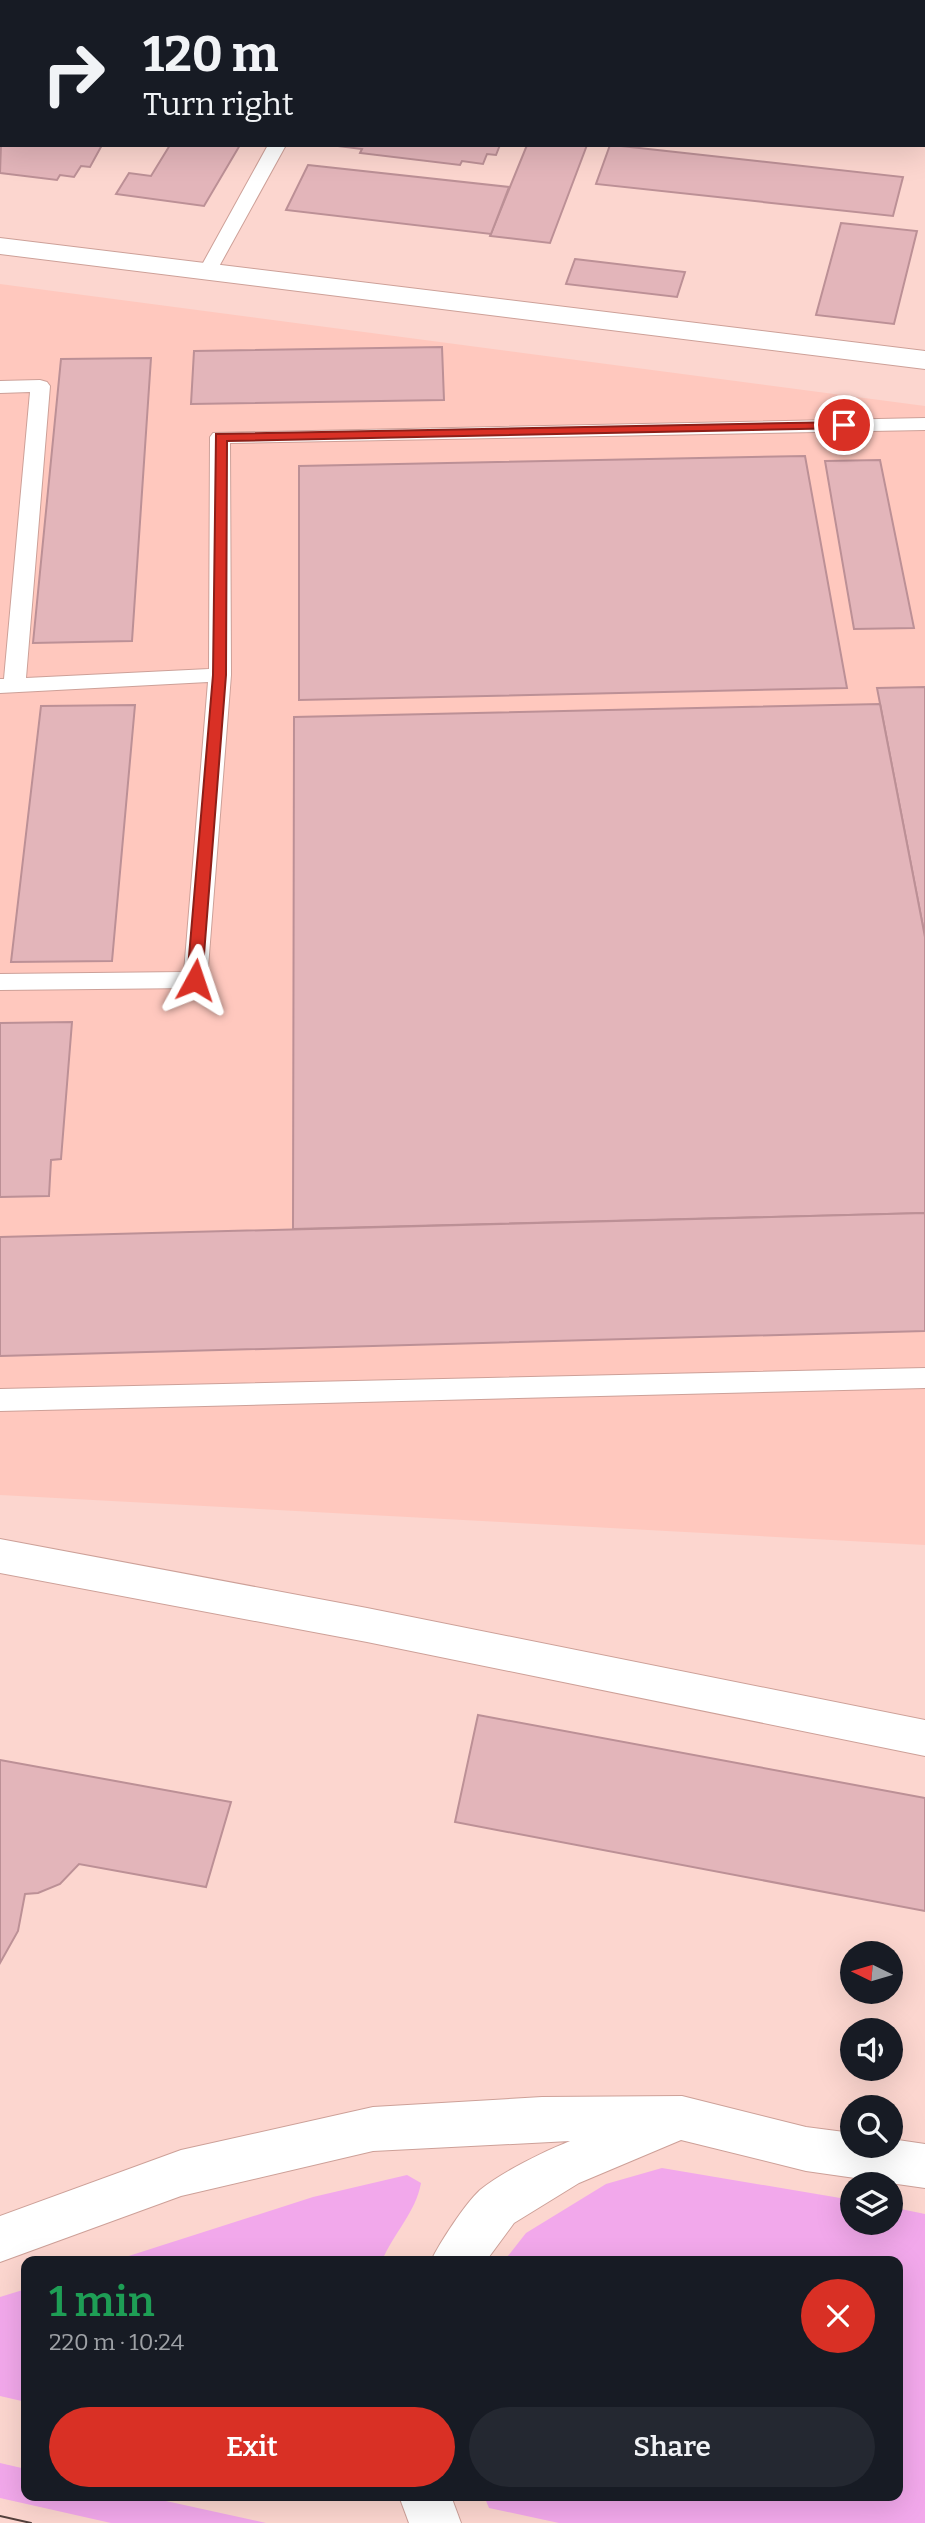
<!DOCTYPE html>
<meta charset="utf-8">
<style>
:root{--surface:#171b24;--page:#242831;--text:#f1f3f6;--muted:#9ea1a6;--accent:#d93025}
body{margin:0;font-family:Bitter,serif;background:var(--page);color:var(--text);height:100vh;display:flex;flex-direction:column;font-size:26px;white-space:nowrap}
*{box-sizing:border-box;margin:0}
p{font-size:23px;color:var(--muted)}
.icon{flex:none;width:38px;height:38px;fill:none;stroke:currentColor;stroke-width:2;stroke-linecap:round;stroke-linejoin:round}
.map{position:relative;flex:1;overflow:hidden}
.sheet{position:absolute;left:21px;top:2256px;width:882px;height:245px;display:flex;flex-direction:column;background:var(--surface);border-radius:14px;box-shadow:0 7px 28px #0002}
.sheet>*{flex:none}
.hud{position:absolute;left:0px;top:0px;width:926px;height:147px;box-shadow:0 7px 28px #0002;background:#171b24;color:var(--text);overflow:hidden}
.needle{width:46px;rotate:275deg}
.fabs{position:absolute;left:840px;top:1941px;display:grid;gap:14px}
.fabs a{display:grid;place-items:center;width:63px;height:63px;border-radius:50%;background:var(--surface);box-shadow:0 7px 28px #0002;font-size:35px}
.pin{position:absolute;display:grid;place-items:center;width:60px;height:60px;color:#fff;margin:-30px;border:4px solid #fff;border-radius:50%;box-shadow:0 2px 7px #0007}
.me{position:absolute;width:77px;margin:-38px;rotate:5deg;stroke-linejoin:round;filter:drop-shadow(0 0 5px #0008)}
.turn{display:flex;align-items:center;gap:24px;height:147px;padding:0 28px;font-size:32px}
.turn .icon{width:91px;height:91px;stroke-width:2.5}
.turn b{display:block;font-size:49px;line-height:60px}
.round{display:grid;place-items:center;flex:none;width:74px;height:74px;border-radius:37px;background:var(--page)}
.overview{display:flex;align-items:center;justify-content:space-between;height:119px;padding:0 28px}
h1{font-size:42px;font-weight:600;line-height:52px;color:#1e9e55}
.button{display:flex;gap:14px;margin-top:auto;padding:14px 28px}
.button a{flex:1;height:80px;border-radius:42px;background:var(--accent);color:#fff;font-size:28px;font-weight:600;line-height:80px;text-align:center}
.button a+a{background:var(--page);color:var(--text)}
.map>svg:first-child{display:block}
</style>
<div class="map">
<svg width="925" height="2523" viewBox="0 0 925 2523">
<rect width="100%" height="100%" fill="#fcd6cf"/>
<g fill="#ffc8be">
<polygon points="0,0 274,0 2,2 2,45"/>
<polygon points="0,284 925,406 925,1545 0,1495"/>
</g>
<g fill="#f2a8eb">
<polygon points="662,2168 852,2200 852,2222 891,2222 891,2207 925,2214 925,2523 559,2523 489,2508 484,2496 898,2496 898,2261 504,2261 526,2233 606,2184"/>
<path d="M407 2175 421 2183C416 2212 393 2234 382 2261H113L313 2197Z"/>
<polygon points="26,2289 26,2402 0,2396 0,2297"/>
<polygon points="0,2463 26,2469 26,2496 143,2496 266,2523 111,2523 0,2498"/>
</g>
<g fill="#e3b5ba" stroke="#bc9096" stroke-width="2">
<polygon points="486,0 579,0 485,2"/>
<polygon points="818,0 925,0 925,51 924,2"/>
<polygon points="2,116 2,145 102,145 90,167 81,166 74,177 60,175 57,180 0,173"/>
<polygon points="170,145 240,145 204,206 116,194 129,173 151,176"/>
<polygon points="500,145 496,155 487,154 483,164 462,161 460,165 360,153 362,149 338,146"/>
<polygon points="527,145 587,145 550,243 490,236"/>
<polygon points="610,145 612,145 903,177 893,216 596,184"/>
<polygon points="308,165 509,187 491,234 286,210"/>
<polygon points="841,223 917,231 894,324 816,315"/>
<polygon points="575,259 685,272 677,297 566,284"/>
<polygon points="442,347 444,400 191,404 194,351"/>
<polygon points="151,358 132,641 33,643 61,359"/>
<polygon points="805,456 847,688 299,700 299,466"/>
<polygon points="880,460 914,628 854,629 825,461"/>
<polygon points="925,687 925,937 877,688"/>
<polygon points="880,704 925,937 925,1213 293,1229 294,717"/>
<polygon points="135,705 112,961 11,962 41,706"/>
<polygon points="72,1022 61,1159 51,1160 49,1196 0,1197 0,1023"/>
<polygon points="925,1213 925,1331 0,1356 0,1237"/>
<polygon points="478,1715 925,1798 925,1911 455,1822"/>
<polygon points="0,1760 231,1802 206,1887 79,1864 60,1884 38,1893 25,1894 18,1931 0,1963"/>
</g>
<g fill="none" stroke-linecap="round" stroke-linejoin="round">
<defs>
<g id="service">
<polygon points="63,0 79,0 62,2"/>
<rect x="0" y="13" width="2" height="10"/>
<polygon points="268,145 286,145 216,272 214,276 200,276 198,272"/>
<polygon points="40,380 47,382 50,386 26,678 209,669 210,437 213,433 925,418 925,430 230,443 231,675 207,980 204,986 195,988 0,990 0,974 184,972 208,682 0,693 0,679 4,679 30,392 0,393 0,381"/>
<polygon points="925,1368 925,1388 0,1411 0,1389"/>
</g>
<g id="minor">
<polygon points="0,238 925,351 925,369 0,254"/>
<polygon points="0,1539 367,1608 925,1720 925,1756 367,1642 0,1573"/>
</g>
<g id="trunk">
<path d="M682 2096 806 2127 852 2133V2146H891V2139L925 2144V2188L806 2171 681 2140 579 2183 514 2223 486 2261H431C440 2242 465 2204 480 2190 502 2172 543 2152 570 2141L373 2151 181 2196 0 2262V2216L181 2150 373 2107 542 2097Z"/>
<polygon points="399,2496 451,2496 461,2523 409,2523"/>
</g>
</defs>
<use href="#service" stroke="#cda098" stroke-width="2"/>
<use href="#minor" stroke="#cda098" stroke-width="2"/>
<use href="#trunk" stroke="#cda098" stroke-width="2"/>
<use href="#service" fill="#fff" fill-rule="evenodd"/>
<use href="#minor" fill="#fff" fill-rule="evenodd"/>
<use href="#trunk" fill="#fff" fill-rule="evenodd"/>
<polyline stroke="#54403c" stroke-width="2" points="0,2516 31,2523"/>
</g>
<polygon fill="#d93025" stroke="#8d1f18" stroke-width="2" points="844,422 850,425 848,428 227,441 226,675 202,980 200,984 189,984 187,980 213,675 216,434"/>
</svg>
<div class="fabs">
<a><svg class="needle" viewBox="-14 -14 28 28"><path d="M0-13l5 13h-10z" fill="#e53935"/><path d="M0 13l5-13h-10z" fill="#9ea1a6"/></svg></a>
<a><svg class="icon" aria-label="sound" viewBox="0 0 24 24"><path d="M4 9h4l5-4v14l-5-4H4zM17 9q2 3 0 6"/></svg></a>
<a><svg class="icon" aria-label="search" viewBox="0 0 24 24"><circle cx="10" cy="10" r="6"/><path d="M15 15l6 6"/></svg></a>
<a><svg class="icon" aria-label="layers" viewBox="0 0 24 24"><path d="M12 4l9 5-9 5-9-5zM3 14l9 5 9-5"/></svg></a>
</div>
<div class="pin" style="left:844px;top:425px;background:#d93025"><svg class="icon" aria-label="arrive" viewBox="0 0 24 24"><path d="M6 21V4h12l-3 4 3 4H6"/></svg></div>
<svg class="me" style="left:195px;top:980px" viewBox="-20 -20 40 40"><path d="M0-17L14 15 0 8-14 15z" fill="#d93025" stroke="#fff" stroke-width="4"/></svg>
<div class="hud">
<div class="turn"><svg class="icon" aria-label="right" viewBox="0 0 24 24"><path d="M7 20v-9h11M14 6l5 5-5 5"/></svg><div><b>120 m</b>Turn right</div></div>
</div>
<section class="sheet">
<div class="overview"><div><h1>1 min</h1><p>220 m · 10:24</p></div><a class="round" style="background:#d93025;color:#fff"><svg class="icon" aria-label="close" viewBox="0 0 24 24"><path d="M6 6l12 12M18 6L6 18"/></svg></a></div>
<div class="button"><a>Exit</a><a>Share</a></div>
</section>
</div>
